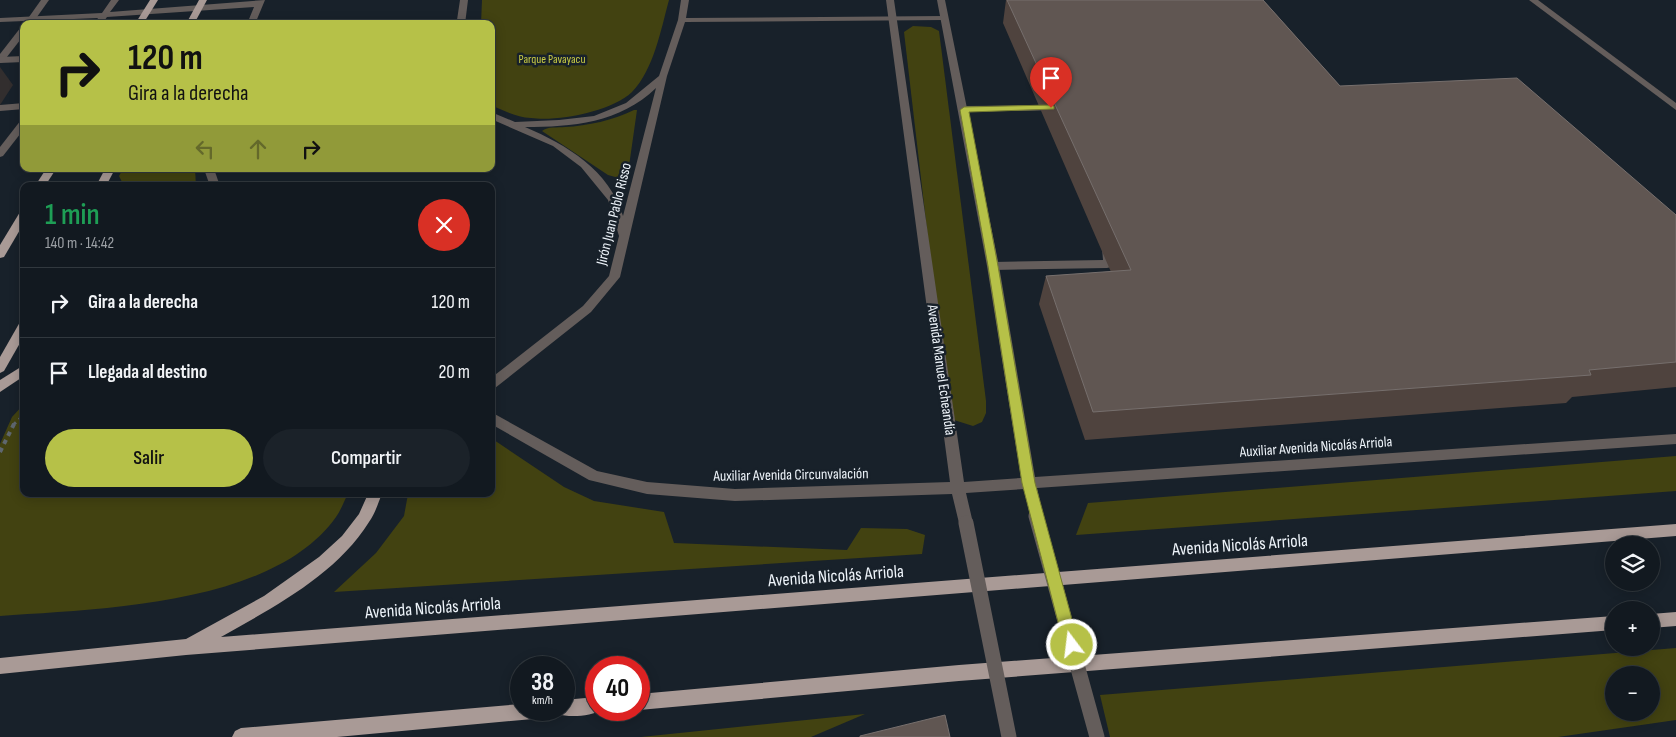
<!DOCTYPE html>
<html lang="es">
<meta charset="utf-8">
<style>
:root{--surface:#121920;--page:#1b2229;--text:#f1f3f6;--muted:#9ca0a5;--line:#31383e;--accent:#b6c148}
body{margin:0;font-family:"Sofia Sans Condensed",sans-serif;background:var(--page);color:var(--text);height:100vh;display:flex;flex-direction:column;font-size:19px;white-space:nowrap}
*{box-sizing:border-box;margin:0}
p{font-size:16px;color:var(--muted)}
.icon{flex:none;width:28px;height:28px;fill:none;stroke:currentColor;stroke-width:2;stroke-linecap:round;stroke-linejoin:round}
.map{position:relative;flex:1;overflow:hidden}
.side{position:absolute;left:20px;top:182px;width:475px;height:315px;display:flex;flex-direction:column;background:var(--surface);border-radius:10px;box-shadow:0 2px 12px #0003,0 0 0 1px var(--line)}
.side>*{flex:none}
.top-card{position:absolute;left:20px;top:20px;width:475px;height:152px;border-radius:10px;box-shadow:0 2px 12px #0003,0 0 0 1px var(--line);background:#b6c148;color:#111;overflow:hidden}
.fabs{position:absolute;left:1605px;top:536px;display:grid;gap:10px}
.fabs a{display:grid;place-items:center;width:55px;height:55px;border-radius:50%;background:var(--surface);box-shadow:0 2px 12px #0003,0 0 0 1px var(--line);font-size:25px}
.speed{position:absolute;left:510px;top:656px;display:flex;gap:10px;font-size:25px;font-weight:700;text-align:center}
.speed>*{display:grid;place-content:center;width:65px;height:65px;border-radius:50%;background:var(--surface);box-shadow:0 2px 12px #0003,0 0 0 1px var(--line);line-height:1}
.speed small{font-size:12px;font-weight:400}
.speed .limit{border:8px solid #d22;background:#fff;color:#111}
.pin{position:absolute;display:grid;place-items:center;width:42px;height:42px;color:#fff;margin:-51px -21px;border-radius:50% 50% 50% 0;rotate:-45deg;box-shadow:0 0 5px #0007}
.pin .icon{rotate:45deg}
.me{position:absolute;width:55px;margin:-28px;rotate:345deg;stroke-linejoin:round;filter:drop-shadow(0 0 4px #0008)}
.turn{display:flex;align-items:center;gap:18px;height:105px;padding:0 25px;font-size:22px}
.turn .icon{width:65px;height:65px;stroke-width:2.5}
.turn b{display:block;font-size:35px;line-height:42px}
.lanes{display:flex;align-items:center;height:48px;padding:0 25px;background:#0003;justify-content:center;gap:25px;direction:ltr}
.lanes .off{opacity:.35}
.round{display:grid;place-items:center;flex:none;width:52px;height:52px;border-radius:26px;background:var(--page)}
.headline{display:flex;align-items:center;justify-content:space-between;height:85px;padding:0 25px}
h1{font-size:30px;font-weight:600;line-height:38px;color:#1e9e55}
.cta{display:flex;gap:10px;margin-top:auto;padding:10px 25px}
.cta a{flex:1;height:58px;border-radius:30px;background:var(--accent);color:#111;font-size:20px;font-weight:600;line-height:58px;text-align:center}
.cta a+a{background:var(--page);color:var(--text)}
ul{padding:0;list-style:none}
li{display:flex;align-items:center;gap:15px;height:70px;padding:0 25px;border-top:1px solid var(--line)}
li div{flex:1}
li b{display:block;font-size:19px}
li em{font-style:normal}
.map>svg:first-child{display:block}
</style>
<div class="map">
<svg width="1676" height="737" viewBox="0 0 1676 737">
<rect width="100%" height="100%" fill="#18212a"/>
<g fill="#424211" fill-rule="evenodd">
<path d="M482 0H669C661 29 654 69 632 92 613 111 557 122 531 118 517 117 504 111 491 105V24H481Z"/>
<polygon points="913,26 931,27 939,31 986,401 986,413 982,422 973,426 954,420 947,402 904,32"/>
<path d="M634 110H637L628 173 619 178 608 175 542 131C548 126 557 128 565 127 587 126 614 120 634 110Z"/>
<polygon points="123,169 195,169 196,186 124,186 119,176"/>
<path d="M24 404V494H348C344 501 341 510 336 517 273 606 98 609 0 616V444L12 417Z"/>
<polygon points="491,438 564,487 594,501 664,512 674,543 847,550 861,528 907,529 925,535 922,554 334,592 376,553 404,516 408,494 491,494"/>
<polygon points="1676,456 1676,491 1076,535 1088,503"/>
<path d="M1676 648V720L1558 737H1110L1100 695ZM1614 675H1651V712H1614Z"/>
<polygon points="865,714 811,737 641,737"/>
</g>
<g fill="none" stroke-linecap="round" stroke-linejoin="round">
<polyline stroke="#5f676f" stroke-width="3" stroke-dasharray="4 4" stroke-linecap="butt" points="13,425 24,415"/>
<polyline stroke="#5f676f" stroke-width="4" stroke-dasharray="4.5 4.5" stroke-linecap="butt" points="0,452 14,424"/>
<g fill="#645d5b" fill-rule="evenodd">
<polygon points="41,0 49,0 32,24 24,24"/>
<polygon points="21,27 24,27 24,35 3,62 0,63 0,54"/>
<polygon points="1056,105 1059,106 1059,110 964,112 959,109 964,106"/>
<polygon points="1107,244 1112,248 1115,261 1111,267 1107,268 993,270 987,266 993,262 1103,260 1102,248"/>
</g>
<polygon fill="#645d5b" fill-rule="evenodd" points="24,103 24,109 0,111 0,105"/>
<g fill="#645d5b" fill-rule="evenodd">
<polygon points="460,0 468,0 465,24 430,24 434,22 457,20"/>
<path d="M681 0H689L686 18 944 16 948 18 944 20 685 22 667 76 620 277 591 312 495 388 491 390V378L583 306 609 276 619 236 608 200 581 167 553 146 491 119V112L515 122 559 120 594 116 626 103 659 76 678 20ZM656 88 623 216C609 170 567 145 525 127 572 127 620 123 656 88Z"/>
<polygon points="1529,0 1538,0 1676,103 1676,110"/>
</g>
<g fill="#645d5b" fill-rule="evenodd">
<polygon points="111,0 119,0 110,12 265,0 255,24 247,24 254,7 107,17 102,24 94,24 98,18 0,22 0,18 102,13"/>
<polygon points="886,0 894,0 964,482 1021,478 987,266 937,0 945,0 999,266 1035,477 1676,434 1676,444 1037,488 1043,516 1041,520 1036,522 1031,520 1024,489 966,493 973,523 971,527 966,529 961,527 959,523 952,494 735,501 647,494 589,480 491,424 491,412 597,471 647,482 735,489 950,482"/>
<polygon points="24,56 24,62 0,63 0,57"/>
<polygon points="24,119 24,129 3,156 0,157 0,147 21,120"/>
<polygon points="204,169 214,169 220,186 210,186"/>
</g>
<g fill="#a99a96" fill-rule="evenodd">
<polygon points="150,0 158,0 143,24 135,24"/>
<polygon points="199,0 207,0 194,24 186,24"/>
<polygon points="46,169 56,169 45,186 35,186"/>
<polygon points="105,169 115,169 106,186 96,186"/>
<polygon points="24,211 24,223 4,257 0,258 0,245 20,212"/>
<polygon points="24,321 24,336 4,371 0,373 0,357 20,322"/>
<polygon points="24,365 24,376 0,392 0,380"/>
<path d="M368 494H382C378 503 375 514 369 522 336 575 274 607 221 637L1676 524V536L186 655 0 674V658L186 639 264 596 319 557 342 536 359 514Z"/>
<polygon points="1676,612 1676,626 1651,628 1651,614"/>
<polygon points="1614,616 1614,630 959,681 639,710 638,710 639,694 959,665"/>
<path d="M596 697V710H602C592 716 569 718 558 714L556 710H564V700Z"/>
<polygon points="521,704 521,710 552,710 550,716 544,718 337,737 232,737 235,731 241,728"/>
</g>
<g stroke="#645d5b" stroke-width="15">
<polyline points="1036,516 1097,737"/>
<polyline points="966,523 1009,737"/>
</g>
</g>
<polygon fill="#4f433e" points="1006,0 1263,0 1340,86 1676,215 1676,387 1572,397 1566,403 1085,440 1039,304 1046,276 1111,272 1003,23"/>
<polygon fill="#322e2e" points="0,67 13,85 0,105"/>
<g fill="#605652" stroke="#766f6d">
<polygon points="1007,0 1263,0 1340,86 1517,78 1676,215 1676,362 1589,370 1591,375 1093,412 1046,276 1131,270"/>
<polygon points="945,715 950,737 860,737 860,736"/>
</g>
<polygon fill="#b6c148" stroke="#767d2f" points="1051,105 1054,106 1054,109 969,112 998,266 1035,483 1079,645 1077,650 1072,652 1066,650 1064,645 1022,483 988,266 960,110 964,107"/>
<g text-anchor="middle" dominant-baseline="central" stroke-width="5" stroke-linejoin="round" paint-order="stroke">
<g font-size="12" fill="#cacc45" stroke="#18212a">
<text x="552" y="59">Parque Pavayacu</text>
</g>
<g font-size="15" fill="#eef4fa" stroke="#18212a">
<text transform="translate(614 214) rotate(-76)">Jirón Juan Pablo Risso</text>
<text transform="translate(941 370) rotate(82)">Avenida Manuel Echeandía</text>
<text transform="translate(1316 447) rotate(-4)">Auxiliar Avenida Nicolás Arriola</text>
<text transform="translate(791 475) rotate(-1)">Auxiliar Avenida Circunvalación</text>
</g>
<g font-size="18" fill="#eef4fa" stroke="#18212a">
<text transform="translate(1240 545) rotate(-4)">Avenida Nicolás Arriola</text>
<text transform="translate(836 576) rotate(-4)">Avenida Nicolás Arriola</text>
<text transform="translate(433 608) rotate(-4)">Avenida Nicolás Arriola</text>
</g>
</g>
</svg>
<div class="fabs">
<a><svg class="icon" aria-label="layers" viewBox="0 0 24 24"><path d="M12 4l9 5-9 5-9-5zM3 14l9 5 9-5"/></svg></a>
<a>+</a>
<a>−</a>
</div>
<div class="speed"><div>38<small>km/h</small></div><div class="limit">40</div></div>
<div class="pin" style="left:1051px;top:108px;background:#d93025"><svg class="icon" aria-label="arrive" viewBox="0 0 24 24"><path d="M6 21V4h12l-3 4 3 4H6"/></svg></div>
<svg class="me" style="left:1072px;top:645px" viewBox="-20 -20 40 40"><circle r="17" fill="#b6c148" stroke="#fff" stroke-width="3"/><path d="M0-11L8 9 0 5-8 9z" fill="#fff"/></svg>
<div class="top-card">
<div class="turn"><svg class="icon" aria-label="right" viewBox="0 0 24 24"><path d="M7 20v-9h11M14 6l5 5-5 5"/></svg><div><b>120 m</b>Gira a la derecha</div></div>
<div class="lanes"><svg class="icon off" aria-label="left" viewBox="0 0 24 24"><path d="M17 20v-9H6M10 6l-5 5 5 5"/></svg><svg class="icon off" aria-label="ahead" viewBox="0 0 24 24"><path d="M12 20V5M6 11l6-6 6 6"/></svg><svg class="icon" aria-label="right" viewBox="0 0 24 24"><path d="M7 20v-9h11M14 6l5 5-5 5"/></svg></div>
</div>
<section class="side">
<div class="headline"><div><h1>1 min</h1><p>140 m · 14:42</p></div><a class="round" style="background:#d93025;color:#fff"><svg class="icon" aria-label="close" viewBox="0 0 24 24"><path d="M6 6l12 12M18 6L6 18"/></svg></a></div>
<ul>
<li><svg class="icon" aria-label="right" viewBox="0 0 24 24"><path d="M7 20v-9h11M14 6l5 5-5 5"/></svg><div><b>Gira a la derecha</b></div><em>120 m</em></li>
<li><svg class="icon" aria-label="arrive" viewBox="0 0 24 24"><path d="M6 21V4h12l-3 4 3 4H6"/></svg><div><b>Llegada al destino</b></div><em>20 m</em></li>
</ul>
<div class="cta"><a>Salir</a><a>Compartir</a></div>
</section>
</div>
